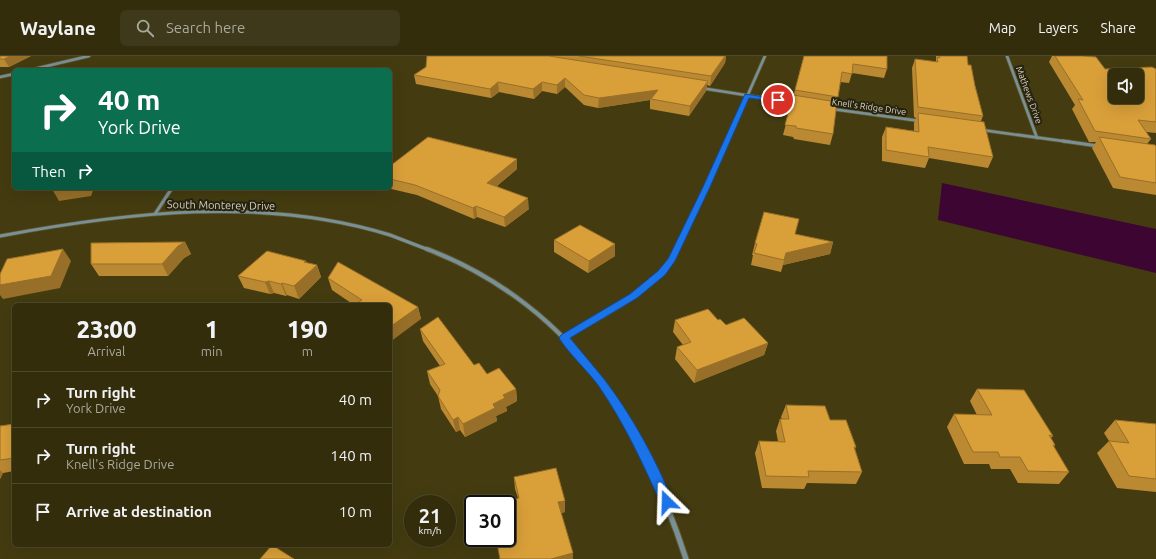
<!DOCTYPE html>
<style>
:root{--surface:#332d0c;--page:#3e391a;--text:#f1f3f6;--muted:#a9a89d;--line:#4e492d}
body{margin:0;font-family:Ubuntu,sans-serif;background:var(--page);color:var(--text);height:100vh;display:flex;flex-direction:column;font-size:15px;white-space:nowrap}
*{box-sizing:border-box;margin:0}
p{font-size:13px;color:var(--muted)}
.icon{flex:none;width:22px;height:22px;fill:none;stroke:currentColor;stroke-width:2;stroke-linecap:round;stroke-linejoin:round}
.map{position:relative;flex:1;overflow:hidden}
.side{position:absolute;left:12px;top:247px;width:380px;height:244px;display:flex;flex-direction:column;background:var(--surface);border-radius:6px;box-shadow:0 4px 16px #0002,0 0 0 1px var(--line)}
.side>*{flex:none}
.banner{position:absolute;left:12px;top:12px;width:380px;height:122px;border-radius:6px;box-shadow:0 4px 16px #0002,0 0 0 1px var(--line);background:#0b6e4f;color:#fff;overflow:hidden}
.buttons{position:absolute;left:1108px;top:12px;display:grid;gap:8px}
.buttons a{display:grid;place-items:center;width:36px;height:36px;border-radius:6px;background:var(--surface);box-shadow:0 4px 16px #0002,0 0 0 1px var(--line);font-size:20px}
.speed{position:absolute;left:404px;top:439px;display:flex;gap:8px;font-size:20px;font-weight:700;text-align:center}
.speed>*{display:grid;place-content:center;width:52px;height:52px;border-radius:50%;background:var(--surface);box-shadow:0 4px 16px #0002,0 0 0 1px var(--line);line-height:1}
.speed small{font-size:10px;font-weight:400}
.speed .limit{border:2px solid #111;border-radius:6px;background:#fff;color:#111}
.pin{position:absolute;display:grid;place-items:center;width:34px;height:34px;color:#fff;margin:-17px;border:2px solid #fff;border-radius:50%;box-shadow:0 1px 4px #0007}
.me{position:absolute;width:44px;margin:-22px;rotate:338deg;stroke-linejoin:round;filter:drop-shadow(0 0 3px #0008)}
.turn{display:flex;align-items:center;gap:14px;height:84px;padding:0 20px;font-size:18px}
.turn .icon{width:52px;height:52px;stroke-width:2.5}
.turn b{display:block;font-size:28px;line-height:34px}
.then{display:flex;align-items:center;height:38px;padding:0 20px;background:#0003;gap:8px;font-size:15px}
.eta{display:flex;justify-content:space-evenly;align-items:center;height:68px;text-align:center}
.eta b{font-size:24px;font-weight:800;line-height:28px}
ul{padding:0;list-style:none}
li{display:flex;align-items:center;gap:12px;height:56px;padding:0 20px;border-top:1px solid var(--line)}
li div{flex:1}
li b{display:block;font-size:15px}
li em{font-style:normal}
header{display:flex;align-items:center;gap:24px;box-sizing:border-box;height:56px;padding:0 20px;background:var(--surface);border-bottom:1px solid var(--line)}
header strong{font-size:19px}
nav{display:flex;gap:22px;margin-inline-start:auto;font-size:14px}
.search{width:280px;height:36px;background:var(--page);display:flex;align-items:center;gap:10px;box-sizing:border-box;padding:0 14px;border-radius:6px;color:var(--muted);font-size:15px}
.map>svg:first-child{display:block}
</style>
<header>
<strong>Waylane</strong>
<div class="search"><svg class="icon" aria-label="search" viewBox="0 0 24 24"><circle cx="10" cy="10" r="6"/><path d="M15 15l6 6"/></svg>Search here</div>
<nav><a>Map</a><a>Layers</a><a>Share</a></nav>
</header>
<div class="map">
<svg width="1156" height="503" viewBox="0 0 1156 503">
<rect width="100%" height="100%" fill="#443c10"/>
<polygon fill="#3d0532" points="942,127 1156,173 1156,217 938,164"/>
<g fill="none" stroke-linecap="round" stroke-linejoin="round">
<defs>
<g id="minor-far3">
<polyline points="1007,0 1037,82"/>
<polyline points="30,14 89,0"/>
<polyline points="0,21 14,18"/>
<polyline points="701,32 795,47"/>
<polyline points="832,53 920,65"/>
<polyline points="982,74 1070,86"/>
<polyline points="727,86 765,0"/>
</g>
<g id="minor-far2">
<polyline points="1063,85 1098,90"/>
<polyline points="155,158 172,132"/>
<path d="M0 180C128 156 263 140 390 179 403 184 416 189 429 194"/>
<polyline points="676,194 727,85"/>
</g>
<g id="minor-far1">
<path d="M427 193C498 220 561 268 604 331"/>
<path d="M564 282C603 258 656 236 677 193"/>
</g>
<path id="minor" d="M603 330C640 384 666 441 686 503"/>
</defs>
<use href="#minor-far3" stroke="#625a33" stroke-width="4"/>
<use href="#minor-far2" stroke="#625a33" stroke-width="4.5"/>
<use href="#minor-far1" stroke="#625a33" stroke-width="6"/>
<use href="#minor" stroke="#625a33" stroke-width="7"/>
<use href="#minor-far3" stroke="#799097" stroke-width="2.5"/>
<use href="#minor-far2" stroke="#799097" stroke-width="3"/>
<use href="#minor-far1" stroke="#799097" stroke-width="4"/>
<use href="#minor" stroke="#799097" stroke-width="5"/>
</g>
<g fill="#bb8931">
<polygon points="0,0 31,0 9,11 0,11"/>
<polygon points="427,0 726,0 725,7 710,30 707,29 706,35 689,60 650,53 650,44 598,52 584,49 565,31 557,38 542,35 534,43 499,36 491,42 416,28 414,19 426,11"/>
<polygon points="804,0 887,13 884,22 852,17 849,27 840,26 837,46 833,78 830,89 794,83 793,81 783,79"/>
<polygon points="936,0 967,0 968,9 975,30 983,60 981,65 993,101 988,112 929,102 925,112 882,105 882,81 886,71 914,75 914,67 916,62 914,61 912,12 915,3 936,6"/>
<polygon points="1052,0 1083,0 1105,13 1156,13 1156,77 1146,76 1151,83 1147,88 1156,90 1156,139 1113,132 1092,92 1096,86 1089,86 1072,53 1075,49 1049,6"/>
<polygon points="390,110 517,113 497,130 529,153 505,171 477,161 474,163 417,139 387,132 390,132"/>
<polygon points="795,178 833,186 830,198 783,209 781,216 751,209 753,199 752,199 755,187"/>
<polygon points="554,184 615,188 615,200 588,217 554,196"/>
<polygon points="185,186 191,198 184,202 168,220 99,220 91,208"/>
<polygon points="306,205 306,207 317,209 321,221 299,243 287,239 286,240 274,237 270,238 244,232 238,220"/>
<polygon points="328,222 418,251 421,263 354,249 332,234"/>
<polygon points="675,264 718,264 726,269 768,287 764,299 694,327 675,303 677,291 683,289 673,276"/>
<polygon points="420,273 487,318 516,333 517,345 506,351 507,355 496,360 497,365 465,381 460,374 456,376 441,353 438,340 430,328 427,315 440,310 423,285"/>
<polygon points="977,333 1053,380 1051,382 1055,389 1054,391 1069,416 1059,428 1018,427 1010,413 991,413 989,408 964,408 947,371 954,358 977,359 970,345"/>
<polygon points="786,349 830,364 856,391 855,393 862,416 856,428 807,427 804,433 762,432 755,397 759,385 778,385 776,375 780,363 782,363 781,361"/>
<polygon points="1115,364 1156,368 1156,436 1117,432 1097,397 1109,385 1104,377"/>
<polygon points="14,368 14,415 3,417 0,423 0,370"/>
<polygon points="514,421 565,456 561,457 518,442 515,433"/>
</g>
<g fill="#986f28">
<polygon points="10,0 31,0 9,11 4,3"/>
<polygon points="725,0 726,0 725,7 710,30 711,20"/>
<polygon points="565,22 565,31 557,38 557,29"/>
<polygon points="708,25 706,35 689,60 690,50"/>
<polygon points="498,26 499,36 491,42 490,33"/>
<polygon points="542,26 542,35 534,43 533,33"/>
<polygon points="658,34 651,43 650,44 598,52 599,42"/>
<polygon points="517,103 517,113 488,137 487,127"/>
<polygon points="61,132 94,132 91,140 59,145 52,133"/>
<polygon points="528,142 529,153 505,171 504,161"/>
<polygon points="476,150 477,161 474,163 473,152"/>
<polygon points="185,186 191,198 184,202 168,220 162,208 178,190"/>
<polygon points="833,186 830,198 783,209 781,216 786,197"/>
<polygon points="615,188 615,200 588,217 589,205"/>
<polygon points="63,193 71,205 60,232 3,243 0,239 0,229"/>
<polygon points="306,205 310,216 317,209 321,221 299,243 294,230 304,206"/>
<polygon points="269,225 274,237 270,238 265,226"/>
<polygon points="282,227 287,239 286,240 281,228"/>
<polygon points="418,251 421,263 390,286 390,271"/>
<polygon points="768,287 764,299 694,327 697,314"/>
<polygon points="516,333 517,345 506,351 507,355 496,360 497,365 465,381 463,368 493,348 503,339"/>
<polygon points="458,361 460,374 456,376 453,364"/>
<polygon points="0,414 3,417 0,423"/>
<polygon points="565,445 565,456 558,458 558,446"/>
<polygon points="573,497 573,503 551,503"/>
</g>
<g fill="#d99f39" stroke="#986f28" fill-rule="evenodd">
<polygon points="0,0 10,0 4,3 0,3"/>
<polygon points="427,0 549,0 708,25 690,50 651,43 658,34 599,42 584,39 565,22 557,29 542,26 533,33 498,26 490,33 414,19 426,11"/>
<polygon points="579,0 725,0 711,20"/>
<polygon points="804,0 887,0 887,13 853,8 852,18 842,16 838,41 795,34"/>
<polygon points="939,0 967,0 968,9 971,9 975,30 983,60 918,51 915,3 938,6 937,1 940,2"/>
<path d="M1055 0H1083L1096 1 1105 13 1152 11 1156 13V66L1138 64 1151 83 1095 75 1078 43 1083 44ZM1115 19H1137V41H1115Z"/>
<polygon points="793,39 837,46 833,78 796,72 796,70 785,69"/>
<polygon points="918,57 984,66 993,101 928,91 929,101 886,94 886,71 919,76"/>
<polygon points="428,81 517,103 487,127 528,142 504,161 476,150 473,152 415,129 390,123 390,110"/>
<polygon points="1099,81 1155,89 1156,90 1156,127 1120,121"/>
<polygon points="53,132 61,132 52,133"/>
<polygon points="764,156 799,163 795,178 833,186 786,197 784,204 754,197 757,188 755,187"/>
<polygon points="580,169 615,188 589,205 554,184"/>
<polygon points="185,186 178,190 162,208 91,208 91,187"/>
<polygon points="63,193 51,220 0,229 0,218 7,203"/>
<polygon points="267,195 306,205 304,206 317,209 294,230 282,227 281,228 269,225 265,226 238,220"/>
<polygon points="338,206 418,251 390,271 390,249 354,249 362,244 328,222"/>
<polygon points="708,253 718,264 720,263 726,269 744,262 768,287 697,314 677,291 691,286 675,264"/>
<polygon points="438,261 474,309 479,307 487,318 499,312 516,333 503,339 505,342 493,348 495,352 463,368 458,361 453,364 438,340 440,334 427,315 445,308 420,273"/>
<polygon points="977,333 1024,334 1053,380 1049,379 1055,389 1053,389 1069,416 1028,415 1020,401 1000,401 998,396 973,396 954,358 992,359"/>
<polygon points="786,349 825,350 830,364 846,364 856,391 854,391 862,416 808,415 809,421 766,420 759,385 785,386 780,363 789,363"/>
<polygon points="1115,364 1156,368 1156,423 1129,420 1109,385 1129,387"/>
<polygon points="14,368 14,402 0,404 0,370"/>
<polygon points="556,412 565,445 558,446 573,497 551,503 500,503 496,482 507,482 507,448 492,448 519,442 514,421"/>
<polygon points="272,489 294,503 260,503"/>
</g>
<path fill="#1a73e8" stroke="#114b97" d="M745 38 778 43 781 44 778 46 749 42 710 131 675 205 665 219 637 242 570 282C581 296 593 309 604 323 631 358 657 405 673 446L671 450 667 452 662 450C643 408 625 368 598 329 586 313 570 299 559 282L561 279 630 238 658 215 668 203 703 131Z"/>
<g text-anchor="middle" dominant-baseline="central" stroke-width="4" stroke-linejoin="round" paint-order="stroke">
<g font-size="9" fill="#d8d4bd" stroke="#272311">
<text transform="translate(1029 39) rotate(70)">Mathews Drive</text>
<text transform="translate(869 51) rotate(8)">Knell's Ridge Drive</text>
</g>
<g font-size="11" fill="#d8d4bd" stroke="#272311">
<text transform="translate(221 149) rotate(1)">South Monterey Drive</text>
</g>
</g>
</svg>
<div class="buttons">
<a><svg class="icon" aria-label="sound" viewBox="0 0 24 24"><path d="M4 9h4l5-4v14l-5-4H4zM17 9q2 3 0 6"/></svg></a>
</div>
<div class="speed"><div>21<small>km/h</small></div><div class="limit">30</div></div>
<div class="pin" style="left:778px;top:44px;background:#d93025"><svg class="icon" aria-label="arrive" viewBox="0 0 24 24"><path d="M6 21V4h12l-3 4 3 4H6"/></svg></div>
<svg class="me" style="left:667px;top:446px" viewBox="-20 -20 40 40"><path d="M0-17L14 15 0 8-14 15z" fill="#1a73e8" stroke="#fff" stroke-width="4"/></svg>
<div class="banner">
<div class="turn"><svg class="icon" aria-label="right" viewBox="0 0 24 24"><path d="M7 20v-9h11M14 6l5 5-5 5"/></svg><div><b>40 m</b>York Drive</div></div>
<div class="then">Then<svg class="icon" aria-label="right" viewBox="0 0 24 24"><path d="M7 20v-9h11M14 6l5 5-5 5"/></svg></div>
</div>
<section class="side">
<div class="eta">
<div><b>23:00</b><p>Arrival</p></div>
<div><b>1</b><p>min</p></div>
<div><b>190</b><p>m</p></div>
</div>
<ul>
<li><svg class="icon" aria-label="right" viewBox="0 0 24 24"><path d="M7 20v-9h11M14 6l5 5-5 5"/></svg><div><b>Turn right</b><p>York Drive</p></div><em>40 m</em></li>
<li><svg class="icon" aria-label="right" viewBox="0 0 24 24"><path d="M7 20v-9h11M14 6l5 5-5 5"/></svg><div><b>Turn right</b><p>Knell's Ridge Drive</p></div><em>140 m</em></li>
<li><svg class="icon" aria-label="arrive" viewBox="0 0 24 24"><path d="M6 21V4h12l-3 4 3 4H6"/></svg><div><b>Arrive at destination</b></div><em>10 m</em></li>
</ul>
</section>
</div>
